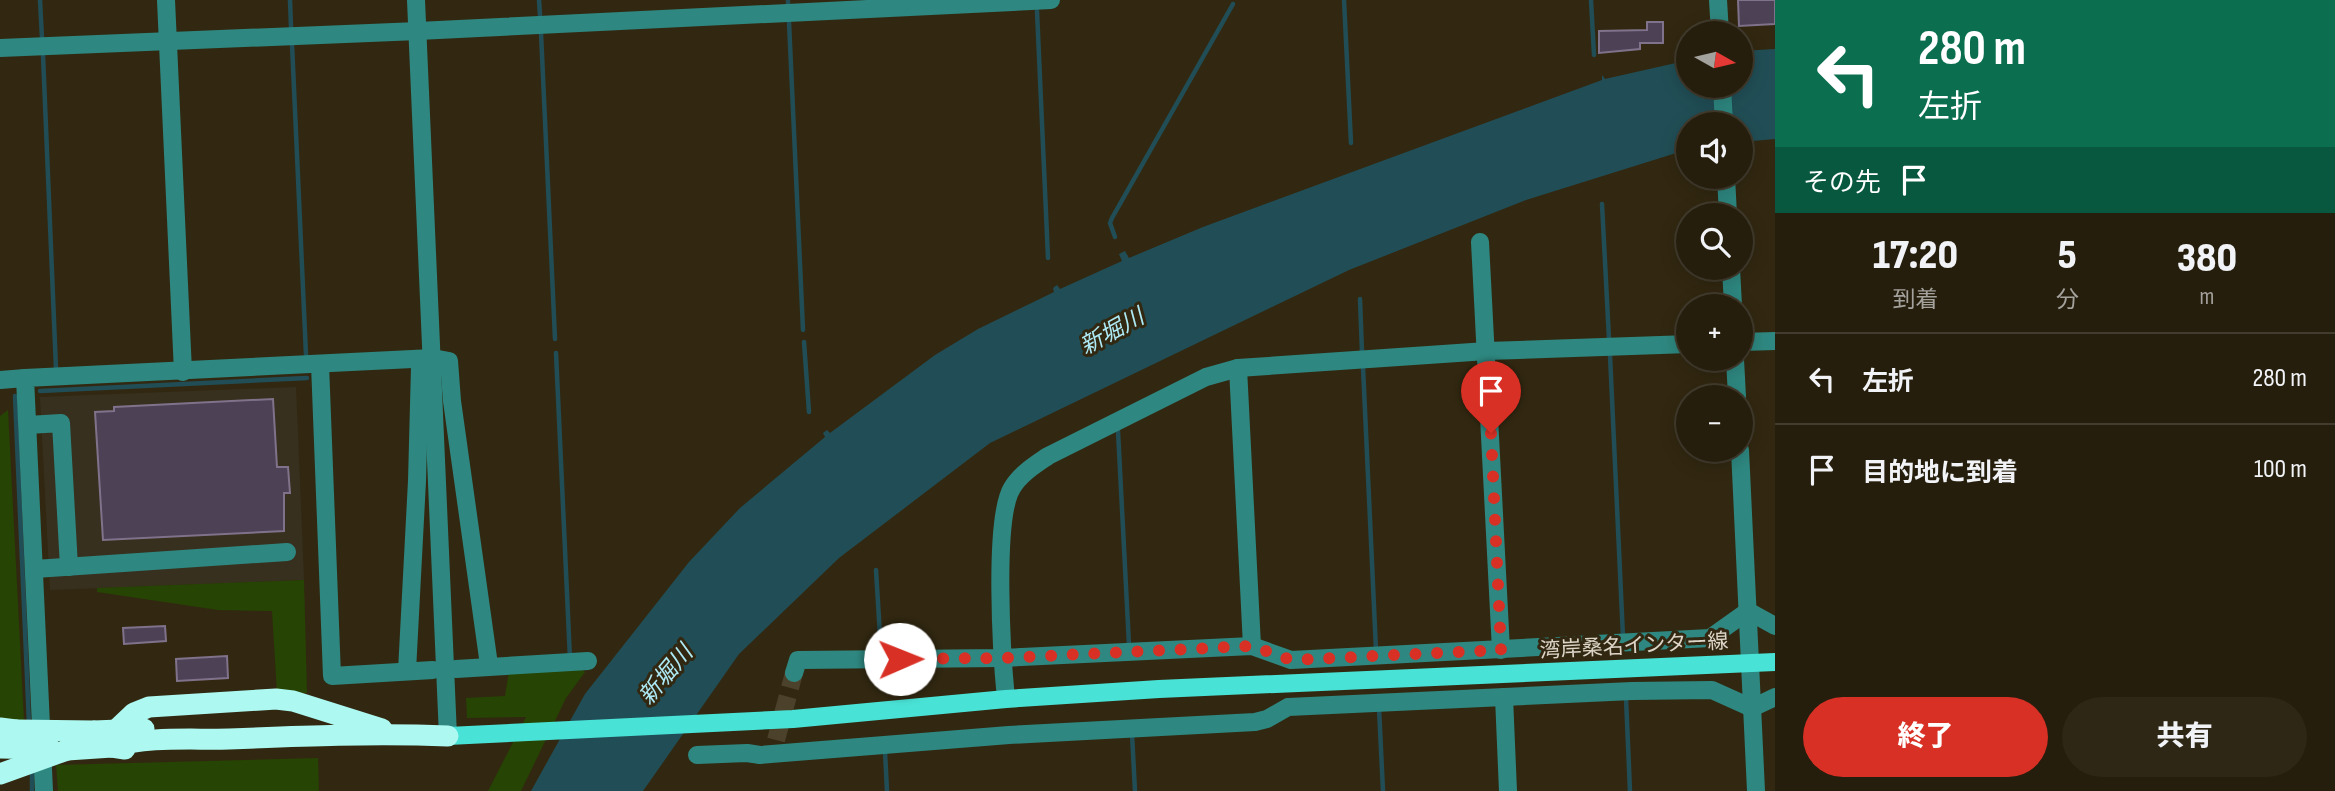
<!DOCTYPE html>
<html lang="ja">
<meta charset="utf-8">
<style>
:root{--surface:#261e0d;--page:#2e2716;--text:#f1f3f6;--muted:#a4a29d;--line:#423c2e;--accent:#d93025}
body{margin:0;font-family:"Sofia Sans Condensed","Noto Sans JP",sans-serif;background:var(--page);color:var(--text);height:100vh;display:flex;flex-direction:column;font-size:26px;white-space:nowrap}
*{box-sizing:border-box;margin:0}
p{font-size:23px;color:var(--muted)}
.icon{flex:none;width:38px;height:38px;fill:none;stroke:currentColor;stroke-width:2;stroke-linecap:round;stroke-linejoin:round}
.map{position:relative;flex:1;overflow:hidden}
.drawer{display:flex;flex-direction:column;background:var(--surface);width:560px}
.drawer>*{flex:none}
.top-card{background:#0b6e4f;color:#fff;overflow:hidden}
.needle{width:46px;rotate:98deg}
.controls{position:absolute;left:1676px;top:21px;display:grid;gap:14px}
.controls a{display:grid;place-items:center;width:77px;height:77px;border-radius:50%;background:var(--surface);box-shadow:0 4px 18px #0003,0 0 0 2px var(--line);font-size:35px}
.pin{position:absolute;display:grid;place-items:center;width:60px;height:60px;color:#fff;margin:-72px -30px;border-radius:50% 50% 50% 0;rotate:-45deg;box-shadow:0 0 7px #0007}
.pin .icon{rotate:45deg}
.me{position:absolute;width:77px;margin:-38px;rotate:89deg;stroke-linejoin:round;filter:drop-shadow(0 0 5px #0008)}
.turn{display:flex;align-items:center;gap:24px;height:147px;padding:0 28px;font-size:32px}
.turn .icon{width:91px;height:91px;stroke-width:2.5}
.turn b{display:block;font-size:49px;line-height:60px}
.then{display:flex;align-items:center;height:66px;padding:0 28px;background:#0003;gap:14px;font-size:26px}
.eta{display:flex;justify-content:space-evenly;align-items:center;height:119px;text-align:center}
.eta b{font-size:42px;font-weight:800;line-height:49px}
.primary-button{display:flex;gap:14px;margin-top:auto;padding:14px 28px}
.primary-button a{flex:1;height:80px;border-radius:42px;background:var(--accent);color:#fff;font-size:28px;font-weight:800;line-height:80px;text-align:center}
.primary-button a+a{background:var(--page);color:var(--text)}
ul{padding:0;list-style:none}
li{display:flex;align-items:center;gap:21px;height:91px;padding:0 28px;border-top:2px solid var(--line)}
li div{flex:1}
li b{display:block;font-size:26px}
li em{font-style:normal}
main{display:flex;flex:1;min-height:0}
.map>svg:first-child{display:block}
</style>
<main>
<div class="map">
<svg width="1775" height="791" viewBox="0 0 1775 791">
<rect width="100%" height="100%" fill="#322811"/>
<polygon fill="#37301f" points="296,387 304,580 50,590 40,397"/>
<g fill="#264403">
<polygon points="8,410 24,721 0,719 0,416"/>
<polygon points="304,580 307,693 277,693 272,611 218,610 97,592 97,588"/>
<polygon points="580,668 585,672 566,698 521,791 488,791 526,717 467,718 466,698 505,696 509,671"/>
<polygon points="318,758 319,791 58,791 56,765"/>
</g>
<polygon fill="#214e56" points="1775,49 1775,139 1741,142 1741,124 1689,124 1689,149 1526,200 1349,270 990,443 839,558 739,654 643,791 531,791 585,694 689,562 740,508 825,437 823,433 827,430 830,433 935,355 978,329 1054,292 1053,288 1057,285 1060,289 1122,261 1119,254 1125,251 1129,258 1203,227 1602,80 1602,75 1605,79 1689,60 1689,86 1741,86 1741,51"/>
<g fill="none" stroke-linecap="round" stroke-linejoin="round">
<g stroke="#214e56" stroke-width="4.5">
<polyline points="40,0 42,38"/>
<polyline points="290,0 291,27"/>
<polyline points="539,0 540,15"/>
<polyline points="788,0 788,4"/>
<polyline points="1344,0 1351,143"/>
<polyline points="1591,0 1594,55"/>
<polyline points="1037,11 1048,258"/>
<polyline points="789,22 803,330"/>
<polyline points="541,33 555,339"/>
<polyline points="292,44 306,355"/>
<polyline points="43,55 56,369"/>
<polyline points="1602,204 1609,339"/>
<polyline points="1115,237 1110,223 1112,218 1233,4"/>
<polyline points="1360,299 1362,352"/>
<polyline points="804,342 809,412"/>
<polyline points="556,353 570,659"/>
<polyline points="1610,355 1623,637"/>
<polyline points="1363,367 1376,650"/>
<polyline points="40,391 307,378"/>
<polyline points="15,396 29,724"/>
<polyline points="1118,431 1129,645"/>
<polyline points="876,570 881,652"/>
<polyline points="1626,698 1630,791"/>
<polyline points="1379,708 1383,791"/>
<polyline points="1132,734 1135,791"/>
<polyline points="885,751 887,791"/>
<polyline points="32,771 32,791"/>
</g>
</g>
<g fill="#4d4156" stroke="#7f728a" stroke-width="2">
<polygon points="1738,0 1775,0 1775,24 1739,26"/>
<polygon points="1647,22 1663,22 1663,43 1640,43 1640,49 1599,53 1599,31 1647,30"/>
<polygon points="273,399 277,467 288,467 290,493 284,493 284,531 103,540 95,412 114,411 114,407"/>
<polygon points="165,626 166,641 124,644 123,628"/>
<polygon points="227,656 228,678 177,681 176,659"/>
</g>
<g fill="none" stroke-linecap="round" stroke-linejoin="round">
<polyline stroke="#4c422c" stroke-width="18" stroke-dasharray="18 9" stroke-linecap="butt" points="776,740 794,673"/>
<g stroke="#2e8881" stroke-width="18">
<polyline points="166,0 183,372"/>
<polyline points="416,0 448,736"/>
<polyline points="1718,0 1720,33"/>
<polyline points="0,48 418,31 1051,0"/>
<polyline points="1722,86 1724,124"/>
<polyline points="1726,177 1728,215"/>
<polyline points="1480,242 1501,650"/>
<polyline points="1731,268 1733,306"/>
<polyline points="1741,342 1775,341"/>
<polyline points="1735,359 1737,397"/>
<polyline points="320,364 332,676 433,670"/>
<polyline points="1238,368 1252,646"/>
<polyline points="0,380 25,378"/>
<polyline points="28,425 61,423 69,567"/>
<polyline points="1740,450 1756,791"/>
<polyline points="35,569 287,552"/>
<polyline points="456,669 588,661"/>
<polyline points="407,671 417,481 420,367 433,358"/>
<polyline points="794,673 798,660 1002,658 1252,646 1291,660 1710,638 1748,611 1775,626"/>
<polyline points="1504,697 1508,791"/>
<path d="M1006 699C1002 659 993 519 1012 488 1020 474 1035 465 1048 456L1206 377 1238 368 1487 351 1689 344"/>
<polyline points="697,755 747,753 760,755 1009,735 1255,722 1267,719 1288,707 1632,691 1712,690 1752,708 1775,697"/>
<polyline points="44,791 25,378 433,358 449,361 452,401 489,665"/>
</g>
<polyline stroke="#49e2d6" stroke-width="18" points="448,736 793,719 1006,699 1159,689 1775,662"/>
<g stroke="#adf8f0" stroke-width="21">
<polyline points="0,728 16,730"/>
<polyline points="116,730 134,713 149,707 276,699 293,701 382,729"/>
<polyline points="94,731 144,729"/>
<path d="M112 747C148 736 192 740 229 739 302 736 375 733 448 736"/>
<polyline points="67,750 112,747 125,749"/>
</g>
<g stroke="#adf8f0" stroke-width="21">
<polyline points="16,730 94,731"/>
<polyline points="0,748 51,749"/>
<polyline points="0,774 67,750"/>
</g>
</g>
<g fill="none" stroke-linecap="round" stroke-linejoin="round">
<polyline stroke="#d93025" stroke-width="12" stroke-dasharray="0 21.6" points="900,659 1002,658 1252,646 1291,660 1501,650 1491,433"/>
</g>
<g text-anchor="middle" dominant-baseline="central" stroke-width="6" stroke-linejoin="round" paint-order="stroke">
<g font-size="21" fill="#dcd5c8" stroke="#322811">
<text transform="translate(1634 646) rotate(-3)">湾岸桑名インター線</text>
</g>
<g font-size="23" font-style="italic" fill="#aeeaf6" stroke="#322811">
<text transform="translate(1112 332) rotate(-29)">新堀川</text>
<text transform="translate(666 675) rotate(-50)">新堀川</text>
</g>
</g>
</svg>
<div class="controls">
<a><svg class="needle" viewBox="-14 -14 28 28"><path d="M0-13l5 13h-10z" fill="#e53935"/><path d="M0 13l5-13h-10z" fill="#a4a29d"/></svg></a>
<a><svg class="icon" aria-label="sound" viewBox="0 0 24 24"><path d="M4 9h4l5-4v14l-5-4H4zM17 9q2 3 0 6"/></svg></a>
<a><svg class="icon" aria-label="search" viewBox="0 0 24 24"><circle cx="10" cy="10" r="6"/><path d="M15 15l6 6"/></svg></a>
<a>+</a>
<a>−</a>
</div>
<div class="pin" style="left:1491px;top:433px;background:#d93025"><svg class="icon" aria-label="arrive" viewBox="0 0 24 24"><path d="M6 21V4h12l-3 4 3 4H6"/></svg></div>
<svg class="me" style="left:900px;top:659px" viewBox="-20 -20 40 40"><circle r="19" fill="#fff"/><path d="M0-13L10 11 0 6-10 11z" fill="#d93025"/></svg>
</div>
<section class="drawer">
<div class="top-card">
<div class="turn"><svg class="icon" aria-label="left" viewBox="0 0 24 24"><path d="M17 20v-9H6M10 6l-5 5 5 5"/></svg><div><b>280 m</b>左折</div></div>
<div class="then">その先<svg class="icon" aria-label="arrive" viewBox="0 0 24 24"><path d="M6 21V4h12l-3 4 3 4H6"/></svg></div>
</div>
<div class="eta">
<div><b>17:20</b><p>到着</p></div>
<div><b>5</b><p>分</p></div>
<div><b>380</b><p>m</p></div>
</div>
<ul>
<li><svg class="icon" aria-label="left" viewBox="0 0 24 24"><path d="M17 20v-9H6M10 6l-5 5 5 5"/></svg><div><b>左折</b></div><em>280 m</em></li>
<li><svg class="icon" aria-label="arrive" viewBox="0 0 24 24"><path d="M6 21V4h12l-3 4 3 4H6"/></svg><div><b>目的地に到着</b></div><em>100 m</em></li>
</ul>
<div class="primary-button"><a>終了</a><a>共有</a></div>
</section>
</main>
